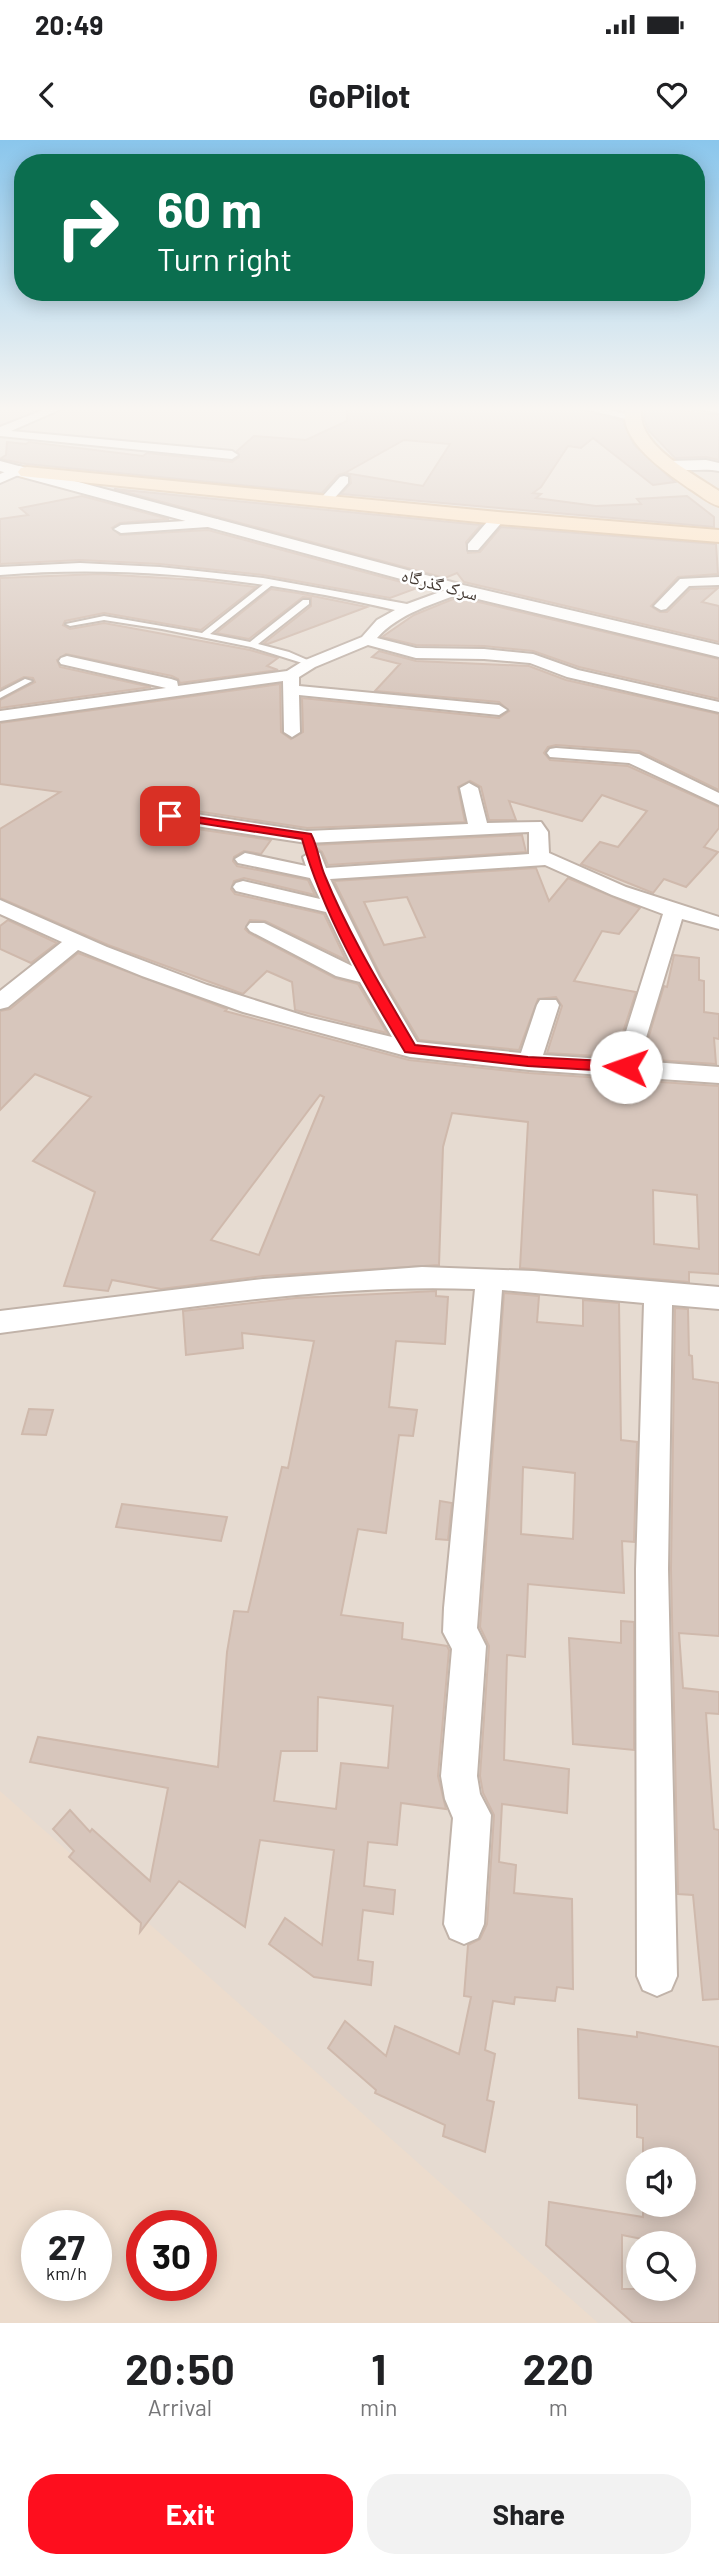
<!DOCTYPE html>
<meta charset="utf-8">
<style>
:root{--surface:#fff;--page:#f2f2f2;--text:#202124;--muted:#757577;--accent:#fe0e1e}
body{margin:0;font-family:Barlow,"Noto Naskh Arabic",sans-serif;background:var(--page);color:var(--text);height:100vh;display:flex;flex-direction:column;font-size:26px;white-space:nowrap}
*{box-sizing:border-box;margin:0}
p{font-size:23px;color:var(--muted)}
.icon{flex:none;width:38px;height:38px;fill:none;stroke:currentColor;stroke-width:2;stroke-linecap:round;stroke-linejoin:round}
.map{position:relative;height:2183px;overflow:hidden}
.side{display:flex;flex-direction:column;background:var(--surface);flex:1}
.side>*{flex:none}
.banner{position:absolute;left:14px;top:14px;width:691px;height:147px;border-radius:28px;box-shadow:0 4px 18px #0003;background:#0b6e4f;color:#fff;overflow:hidden}
.controls{position:absolute;left:626px;top:2007px;display:grid;gap:14px}
.controls a{display:grid;place-items:center;width:70px;height:70px;border-radius:50%;background:var(--surface);box-shadow:0 4px 18px #0003;font-size:35px}
.speed{position:absolute;left:21px;top:2070px;display:flex;gap:14px;font-size:35px;font-weight:700;text-align:center}
.speed>*{display:grid;place-content:center;width:91px;height:91px;border-radius:50%;background:var(--surface);box-shadow:0 4px 18px #0003;line-height:1}
.speed small{font-size:18px;font-weight:400}
.speed .limit{border:10px solid #d22;background:#fff;color:#111}
.pin{position:absolute;display:grid;place-items:center;width:60px;height:60px;color:#fff;margin:-30px;border-radius:14px;box-shadow:0 4px 10px #0006}
.me{position:absolute;width:77px;margin:-38px;rotate:273deg;stroke-linejoin:round;filter:drop-shadow(0 0 5px #0008)}
.turn{display:flex;align-items:center;gap:24px;height:147px;padding:0 28px;font-size:32px}
.turn .icon{width:91px;height:91px;stroke-width:2.5}
.turn b{display:block;font-size:49px;line-height:60px}
.eta{display:flex;justify-content:space-evenly;align-items:center;height:119px;text-align:center}
.eta b{font-size:42px;font-weight:700;line-height:49px}
.action{display:flex;gap:14px;margin-top:auto;padding:14px 28px}
.action a{flex:1;height:80px;border-radius:28px;background:var(--accent);color:#fff;font-size:28px;font-weight:700;line-height:80px;text-align:center}
.action a+a{background:var(--page);color:var(--text)}
.status{display:flex;justify-content:space-between;align-items:center;height:49px;padding:0 35px;background:var(--surface);direction:ltr}
.status svg{height:19px;fill:currentColor}
header{display:flex;justify-content:space-between;align-items:center;height:91px;padding:0 28px;background:var(--surface);font-size:32px;font-weight:700}
.map>svg:first-child{display:block}
</style>
<div class="status"><b>20:49</b><svg viewBox="0 0 49 12"><path d="M0 12V9h3v3zM5 12V6h3v6zM10 12V3h3v9zM15 12V0h3v12zM26 1h20v11H26zM47 4h2v5h-2z"/></svg></div>
<header><svg class="icon" aria-label="back" viewBox="0 0 24 24"><path d="M15 5l-7 7 7 7"/></svg>GoPilot<svg class="icon" aria-label="heart" viewBox="0 0 24 24"><path d="M12 20l-8-8c-3-5 5-10 8-4 3-6 11-1 8 4z"/></svg></header>
<div class="map">
<svg width="719" height="2183" viewBox="0 0 719 2183">
<rect width="100%" height="100%" fill="#f2eae3"/>
<path fill="#e6dbd1" fill-rule="evenodd" d="M0 266H719V2183H0ZM639 2020H684V2065H639ZM37 2086H96V2146H37ZM142 2086H201V2146H142ZM639 2104H684V2149H639Z"/>
<path fill="#ecdccd" fill-rule="evenodd" d="M0 1651 598 2183H0ZM37 2086H96V2146H37ZM142 2086H201V2146H142Z"/>
<g fill="#d7c6bc" stroke="#cfb9ac" stroke-width="2" fill-rule="evenodd">
<path d="M347 266H569L623 281 634 305 675 342 653 345 593 298 581 308 568 306 541 347 533 353 541 354 536 358 596 366 641 364 637 359 687 356 714 377V387L341 354 351 343 350 335 345 333 338 335 322 353 26 324 0 319 6 315 7 302 26 304 29 302 143 316 147 313 232 322 239 317 237 311 254 296 306 300 347 281ZM404 300 450 304 423 346 345 333Z"/>
<polygon points="645,267 719,275 719,320 706,317 675,318 649,291 644,279"/>
<polygon points="114,349 481,385 466,402 468,413 480,412 501,387 716,404 718,434 678,437 651,466 660,472 667,472 690,449 718,448 702,462 719,466 719,502 464,442 457,433 445,438"/>
<polygon points="82,356 169,379 120,383 112,388 120,395 208,390 420,447 390,458 263,435 160,424 80,420 0,424 0,379 28,375 20,368"/>
<polygon points="99,434 198,440 256,447 201,490 104,473 65,481 63,485 70,489 104,483 250,510 278,518 267,526 278,530 180,543 178,539 172,536 66,514 57,520 60,527 151,547 0,568 0,560 35,542 33,538 24,537 0,549 0,438"/>
<polygon points="271,449 298,453 367,467 268,504 264,503 311,466 311,458 303,457 249,499 216,493"/>
<polygon points="458,457 719,519 719,559 579,527 533,511 484,506 416,505 382,497 414,475"/>
<polygon points="379,511 416,521 529,526 566,540 719,574 719,650 639,611 556,605 548,607 544,613 550,620 628,626 719,667 719,688 704,707 718,712 686,747 664,739 653,753 581,724 600,702 618,707 647,671 602,655 582,681 509,661 516,680 489,680 481,647 470,641 458,647 465,682 307,688 170,667 160,674 160,678 170,685 271,700 261,714 244,711 234,717 233,721 237,726 308,740 315,755 244,738 234,741 231,749 235,754 324,774 346,820 265,781 250,780 245,789 249,793 335,838 358,844 387,893 295,870 292,842 267,831 243,854 108,805 0,758 0,689 60,652 0,644 0,583 280,544 281,592 291,599 303,592 302,558 499,578 509,571 499,562 375,551 400,524 372,517"/>
<polygon points="522,695 526,712 328,725 322,712 313,705"/>
<path d="M536 728 549 761 568 738 640 768 619 794 602 791 574 841 636 852 615 917 547 913 562 866 556 857 538 859 519 910 419 900 381 836 334 741ZM407 757 425 797 384 805 364 762Z"/>
<polygon points="8,780 57,803 31,823 0,809 0,786"/>
<path d="M78 813 227 869 225 871 409 920 529 933 719 946V1134L689 1132V1142L520 1128 528 982 452 973 443 1007 439 1125 263 1136 161 1149 112 1140 108 1151 64 1146 95 1052 33 1021 91 957 35 934 0 970V871L10 869ZM320 955 324 957 259 1115 211 1100ZM653 1050 697 1055 699 1109 654 1104Z"/>
<polygon points="674,815 699,818 699,840 704,841 704,872 719,874 719,899 714,898 716,924 642,919 664,846 667,847"/>
<path d="M436 1151V1156L448 1157 445 1204 396 1201 389 1267 417 1270 413 1296 399 1295 386 1393 358 1389 341 1475 403 1483 402 1499 447 1506 449 1510 438 1636 446 1669 401 1663 397 1705 368 1702 364 1746 395 1750 393 1774 363 1770 358 1820 373 1822 371 1845 314 1837 269 1804 285 1778 322 1805 334 1710 260 1700 245 1787 179 1741 140 1792 141 1783 69 1717 74 1711 53 1689 70 1670 90 1692 92 1689 150 1741 168 1648 30 1622 38 1597 218 1627 227 1512 234 1471 248 1472 282 1327 288 1328 314 1201 242 1193 243 1208 186 1215 183 1171 296 1158ZM318 1557 393 1566 388 1628 341 1623 336 1669 274 1661 281 1611H317Z"/>
<path d="M504 1153 539 1156 537 1182 583 1186V1160L619 1163 621 1300 637 1302 634 1402 622 1401 624 1453 528 1444 525 1517 507 1515 504 1620 569 1629 567 1673 502 1664 499 1722 516 1725 514 1753 572 1759 573 1849 557 1847 555 1861 515 1857 514 1864 493 1861 485 1910 495 1914 487 1960 494 1962 485 2012 443 1996 445 1985 375 1953 376 1950 328 1908 345 1881 386 1916 395 1886 459 1914 471 1857 464 1856 468 1805 480 1799 487 1784 494 1675 483 1653 480 1636 489 1506 480 1487ZM523 1327 575 1333 573 1399 521 1394Z"/>
<polygon points="675,1168 688,1169 689,1215 692,1216 693,1239 719,1243 719,1496 679,1493 683,1548 719,1552 719,1574 706,1573 714,1689 719,1690 719,1859 703,1860 693,1755 678,1754 671,1429"/>
<polygon points="29,1269 53,1270 46,1295 22,1294"/>
<polygon points="440,1361 452,1363 448,1400 436,1399"/>
<polygon points="122,1364 227,1377 221,1401 116,1387"/>
<polygon points="621,1481 634,1482 634,1610 573,1604 569,1498 621,1503"/>
<path d="M578 1889 637 1897V1892L719 1907V2183H633L546 2105 549 2062 643 2077V2065H684V2020H643V1998L637 1997V1965L579 1958ZM622 2095 667 2104H684V2149H622Z"/>
</g>
<g fill="none" stroke-linecap="round" stroke-linejoin="round">
<defs>
<g id="service">
<polygon points="269,440 276,442 210,494 250,502 303,460 309,460 309,464 258,504 289,512 312,522 312,526 251,507 162,489 104,480 70,486 66,484 104,476 202,493"/>
<polygon points="25,539 32,541 0,558 0,552"/>
</g>
<g id="minor">
<polygon points="53,266 68,266 11,291 232,311 238,315 232,319 0,296 0,287"/>
<polygon points="571,266 594,266 641,278 635,281"/>
<polygon points="680,266 719,267 719,273"/>
<path d="M706 320 719 323V331C703 327 677 334 664 325L670 321Z"/>
<polygon points="19,326 23,327 23,333 0,343 0,334"/>
<polygon points="344,336 348,337 348,343 330,363 322,363 322,357 340,337"/>
<polygon points="498,374 504,378 503,381 478,410 468,410 468,404 493,375"/>
<polygon points="217,379 224,383 222,386 121,393 114,389 121,385"/>
<path d="M80 423 160 427 263 438 407 464 459 445 466 449 464 452C434 464 399 473 377 498L416 508 484 509 533 514 578 530 719 562V572L567 537 530 523 484 519 416 518 368 505 315 527 299 537V546L499 565 507 570 499 575 299 555 300 592 292 597 284 592 283 541 0 581V571L166 548 61 524 59 521 61 518 67 516 171 539 177 541 178 546 287 531 303 521 362 497 377 480 395 470C268 440 130 424 0 435V427Z"/>
<polygon points="719,437 719,445 689,446 666,469 661,470 654,466 680,439"/>
<polygon points="556,608 639,614 719,653 719,665 629,623 550,617 547,613 550,609"/>
<path d="M469 643 478 648 487 683 541 682 548 692 549 713 626 747 719 777V789L682 779 639 921 719 927V943L529 930 410 917 243 872 142 836 78 810 8 867 0 869V851L62 802 0 774V760L107 807 207 845 308 877 392 897 360 842 336 836 250 791 247 787 250 783H264L352 826 326 772 236 751 233 747 236 743 243 741 320 759 310 738 238 723 235 719 245 713 306 726 303 717 313 711 320 713 326 728 529 714V692L307 703 170 682 161 676 170 670 307 691 468 684 460 648ZM545 725 612 755 663 774 617 920 543 915 559 865 556 860H540L537 865 521 913 417 902 379 837 330 739Z"/>
<path d="M422 1127 534 1131 719 1147V1169L672 1165 668 1429 677 1836 671 1850 657 1856 643 1850 637 1836 636 1429 644 1163 502 1150 477 1488 486 1506 477 1636 480 1654 491 1675 484 1784 478 1798 464 1804 450 1798 444 1784 453 1678 445 1659 441 1636 452 1509 443 1492 444 1468 475 1149C316 1143 156 1173 0 1193V1171L263 1139Z"/>
</g>
<polygon id="tertiary" points="0,321 463,445 719,505 719,517 453,453 0,331"/>
<g id="secondary">
<path d="M626 266H642C632 303 694 334 719 351V366C708 363 700 355 690 349 667 333 616 300 626 266Z"/>
<polygon points="27,327 498,372 719,390 719,402 498,384 21,336 18,332 21,328"/>
</g>
</defs>
<use href="#service" stroke="#c1b3a9" stroke-width="4"/>
<use href="#minor" stroke="#c1b3a9" stroke-width="4"/>
<use href="#tertiary" stroke="#c1b3a9" stroke-width="4"/>
<use href="#secondary" stroke="#d7b694" stroke-width="4"/>
<use href="#service" fill="#fff" fill-rule="evenodd"/>
<use href="#minor" fill="#fff" fill-rule="evenodd"/>
<use href="#tertiary" fill="#fff" fill-rule="evenodd"/>
<use href="#secondary" fill="#ffe2c0" fill-rule="evenodd"/>
</g>
<linearGradient id="sky" x2="0" y2="1"><stop stop-color="#8ac6ec"/><stop offset="0.47" stop-color="#f9f6f2"/><stop offset="1" stop-color="#f9f6f2" stop-opacity="0"/></linearGradient>
<rect width="719" height="572" fill="url(#sky)"/>
<path fill="#fe0e1e" stroke="#a50914" stroke-width="2" d="M170 673 311 694C318 707 319 722 325 736 349 795 383 850 415 905L528 917 626 922 633 927 626 932 528 926 405 912C365 846 323 774 302 699L166 678V674Z"/>
<g text-anchor="middle" dominant-baseline="central" stroke-width="5" stroke-linejoin="round" paint-order="stroke">
<g font-size="18" fill="#443a33" stroke="#fff">
<text transform="translate(440 444) rotate(15)">سرک گذرگاه</text>
</g>
</g>
</svg>
<div class="controls">
<a><svg class="icon" aria-label="sound" viewBox="0 0 24 24"><path d="M4 9h4l5-4v14l-5-4H4zM17 9q2 3 0 6"/></svg></a>
<a><svg class="icon" aria-label="search" viewBox="0 0 24 24"><circle cx="10" cy="10" r="6"/><path d="M15 15l6 6"/></svg></a>
</div>
<div class="speed"><div>27<small>km/h</small></div><div class="limit">30</div></div>
<div class="pin" style="left:170px;top:676px;background:#d93025"><svg class="icon" aria-label="arrive" viewBox="0 0 24 24"><path d="M6 21V4h12l-3 4 3 4H6"/></svg></div>
<svg class="me" style="left:626px;top:927px" viewBox="-20 -20 40 40"><circle r="19" fill="#fff"/><path d="M0-13L10 11 0 6-10 11z" fill="#fe0e1e"/></svg>
<div class="banner">
<div class="turn"><svg class="icon" aria-label="right" viewBox="0 0 24 24"><path d="M7 20v-9h11M14 6l5 5-5 5"/></svg><div><b>60 m</b>Turn right</div></div>
</div>
</div>
<section class="side">
<div class="eta">
<div><b>20:50</b><p>Arrival</p></div>
<div><b>1</b><p>min</p></div>
<div><b>220</b><p>m</p></div>
</div>
<div class="action"><a>Exit</a><a>Share</a></div>
</section>
